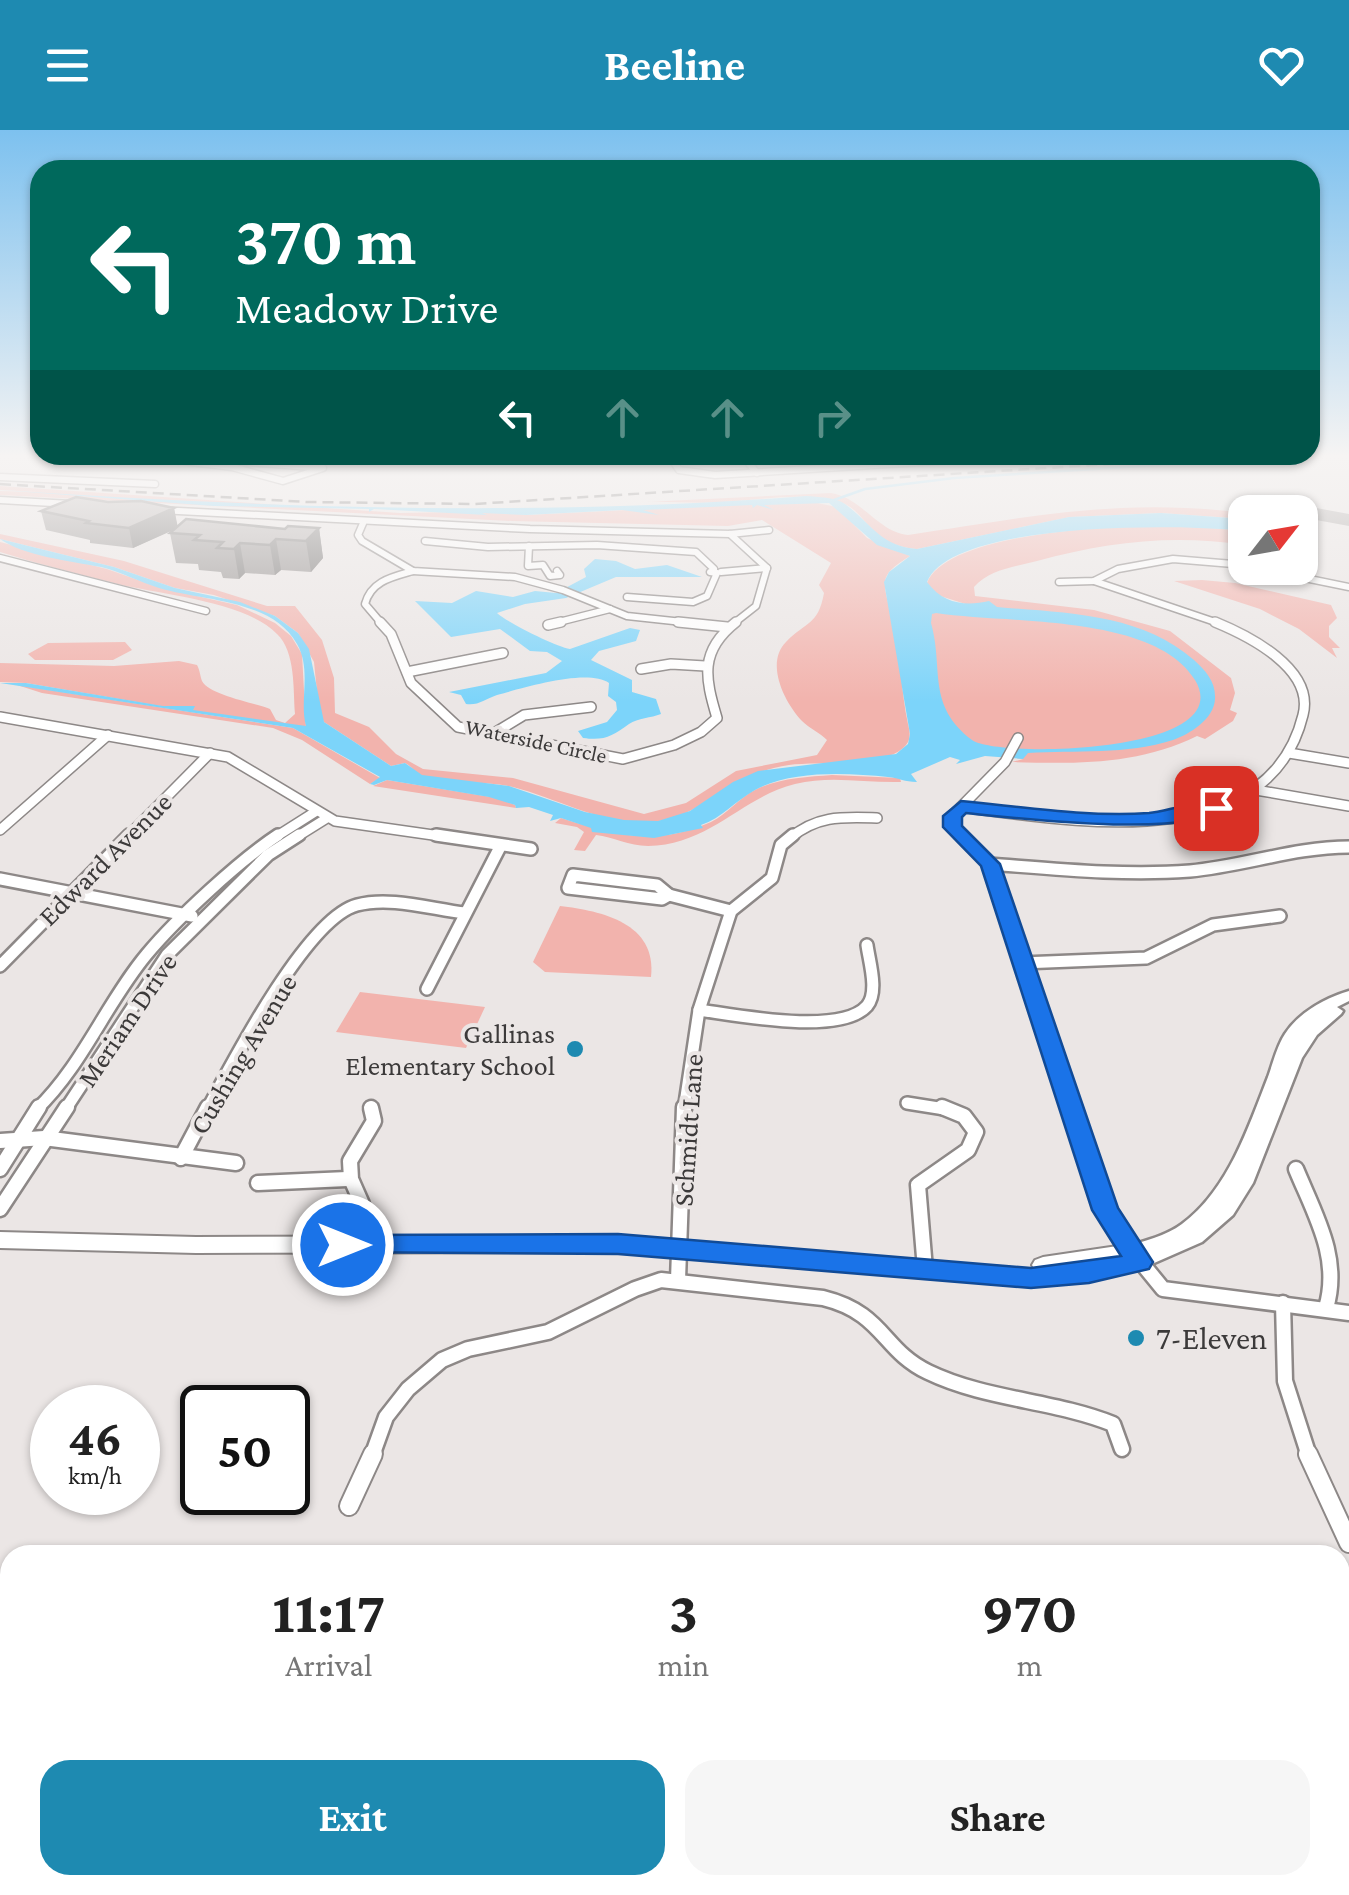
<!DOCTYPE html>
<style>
:root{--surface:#fff;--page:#f6f6f6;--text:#222;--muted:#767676;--accent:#1e8ab1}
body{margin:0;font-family:"Crimson Pro",serif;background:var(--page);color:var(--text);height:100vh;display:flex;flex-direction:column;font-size:38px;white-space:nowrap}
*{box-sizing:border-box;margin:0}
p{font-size:32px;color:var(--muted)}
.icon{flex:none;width:55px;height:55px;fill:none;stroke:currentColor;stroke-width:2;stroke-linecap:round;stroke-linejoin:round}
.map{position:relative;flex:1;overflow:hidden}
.panel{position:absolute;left:0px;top:1415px;width:1350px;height:350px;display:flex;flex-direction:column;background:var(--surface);border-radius:30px 30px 0 0;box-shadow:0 2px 8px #0004}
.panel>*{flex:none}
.banner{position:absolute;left:30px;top:30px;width:1290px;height:305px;border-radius:30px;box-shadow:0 2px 8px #0004;background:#00695c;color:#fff;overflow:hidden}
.needle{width:65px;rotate:59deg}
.controls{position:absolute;left:1228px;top:365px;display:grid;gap:20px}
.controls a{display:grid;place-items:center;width:90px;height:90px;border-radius:20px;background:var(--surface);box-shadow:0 2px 8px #0004;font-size:50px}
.speed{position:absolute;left:30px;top:1255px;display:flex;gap:20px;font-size:50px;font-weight:700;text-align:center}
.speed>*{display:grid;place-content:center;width:130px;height:130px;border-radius:50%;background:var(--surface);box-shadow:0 2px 8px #0004;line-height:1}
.speed small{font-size:25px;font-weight:400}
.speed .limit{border:5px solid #111;border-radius:15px;background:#fff;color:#111}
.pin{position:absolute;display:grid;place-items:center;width:85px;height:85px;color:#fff;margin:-42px;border-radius:20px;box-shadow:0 5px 15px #0006}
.me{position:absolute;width:110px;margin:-55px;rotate:90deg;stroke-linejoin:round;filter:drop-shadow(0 0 8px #0008)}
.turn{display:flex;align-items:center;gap:35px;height:210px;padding:0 40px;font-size:45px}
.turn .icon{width:130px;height:130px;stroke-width:2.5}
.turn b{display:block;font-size:70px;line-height:85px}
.lanes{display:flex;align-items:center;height:95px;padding:0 40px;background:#0003;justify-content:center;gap:50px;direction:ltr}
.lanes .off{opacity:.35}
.eta{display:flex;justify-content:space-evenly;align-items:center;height:170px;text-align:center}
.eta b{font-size:60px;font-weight:700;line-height:70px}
.primary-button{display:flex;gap:20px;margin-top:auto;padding:20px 40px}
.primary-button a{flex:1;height:115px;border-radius:30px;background:var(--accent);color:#fff;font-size:40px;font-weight:700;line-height:115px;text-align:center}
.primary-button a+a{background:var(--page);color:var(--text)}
header{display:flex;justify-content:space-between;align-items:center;height:130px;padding:0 40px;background:var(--accent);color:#fff;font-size:45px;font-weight:700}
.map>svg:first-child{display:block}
</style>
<header><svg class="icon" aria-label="menu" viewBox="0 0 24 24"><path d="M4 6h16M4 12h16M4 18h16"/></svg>Beeline<svg class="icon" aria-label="heart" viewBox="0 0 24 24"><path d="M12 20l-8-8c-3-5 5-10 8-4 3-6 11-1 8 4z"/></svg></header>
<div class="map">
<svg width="1349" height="1765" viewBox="0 0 1349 1765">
<rect width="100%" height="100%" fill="#ebe6e5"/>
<g fill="#f2b3ad">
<path d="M0 356 400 383 502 381 526 385 807 371 837 377 867 408 910 426C901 432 886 440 885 452 884 465 892 484 895 497 901 528 901 562 908 594 910 602 911 609 906 615 889 638 817 631 789 635 731 643 705 684 659 691 609 699 560 669 513 657 484 650 452 655 423 646 414 643 413 637 405 633L391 636 324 592 319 582 314 532 298 503 275 486 214 465 175 458 114 437 0 409V404L124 431 267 476H295L322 510 334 548 335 583 369 597 396 624 423 639 513 648 644 684 686 673 736 641 817 625 827 610C820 603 809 598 802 591 784 572 765 533 786 512 806 491 818 496 824 463L819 455 831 433 762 390 728 396 512 391 0 365V361L38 362 0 360Z"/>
<path d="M831 363C862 368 878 402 908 405 1030 387 1120 367 1245 383V389L1161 383 1070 387 917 419C867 415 868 381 840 372 802 361 762 370 723 372 697 374 671 371 645 372Z"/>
<path d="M1178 395 1245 401V415C1172 404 1107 412 1037 431 1015 437 990 439 974 457L975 466 1094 480 1170 501 1231 548 1235 563 1230 580 1237 583 1233 591 1205 609 1197 606C1139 635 1075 634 1012 632L1023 629 946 617 906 528 929 474 975 477 937 465 927 453C947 401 1128 394 1178 395Z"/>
<path d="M0 412 107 439 161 458 237 475 275 493 291 506 302 524 306 597 213 585 26 553 0 552V533L114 536 179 531 197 535C200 540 200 546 202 551 209 565 255 573 270 579L276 590 285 593 295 584C293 560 296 522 277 504 245 471 162 465 118 454 78 444 39 434 0 422Z"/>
<polygon points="1202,450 1235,453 1331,475 1337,488 1329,496 1329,507 1340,518 1332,518 1337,528 1299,499 1260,479 1174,451"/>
<polygon points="125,512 132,520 113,530 35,530 28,524 48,513"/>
<polygon points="17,555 293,598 380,648 370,654 302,610 273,598 42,563"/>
<path d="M832 645 900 648 901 652C864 653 831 645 795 654 742 667 710 715 648 716 629 716 613 707 596 705L585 721 574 720 584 702 577 697 555 693 561 688C615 705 654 717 711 692 727 684 739 668 755 660 779 648 806 647 832 645Z"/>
<polygon points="387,650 497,668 515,675 516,678 373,656"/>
<path d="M560 776C602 781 657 793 651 847L545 842 533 832Z"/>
<polygon points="360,862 485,877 466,918 336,902"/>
</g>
<g fill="#7cd4fa" fill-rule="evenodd">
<path d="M0 360C270 378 537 387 806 366 818 367 836 367 845 374 872 394 880 416 917 419L1069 387 1161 383 1245 389V401C1187 394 952 390 927 452 944 475 967 476 989 471L997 477C1065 483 1140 483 1194 530 1206 541 1216 552 1215 569 1214 589 1190 604 1173 610 1127 625 1075 620 1028 623L1023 629 985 626 956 634 960 630 950 627 911 644 917 652C904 652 900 648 888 647 847 643 792 640 755 660 735 671 722 688 701 695L703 698 654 708 592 702 591 698 561 688 550 691 553 685 529 677 516 678 515 675 489 667 387 650 374 655 370 654 380 647 293 598 0 553H26L163 576H195L193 580 306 596C299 571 312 540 297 514 272 469 202 471 159 458 140 452 121 442 101 437 70 431 24 426 0 409L114 437 175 458 240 472 275 486 298 503 309 519 324 592 391 636 405 633 422 645 509 656 585 682 624 690 658 691 690 681 733 652 758 641 896 624 908 614 910 604 884 452 889 442 910 426 877 415 829 373 764 375 774 380 757 375 753 378 752 375 643 380 659 385 622 380 526 385 482 383 487 385 374 379 369 382V379L214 376ZM936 483C1005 494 1154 483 1195 550 1240 625 995 628 972 610 926 575 944 539 931 493L932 484Z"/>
<path d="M595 429 616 431 635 439 667 435 702 447H616L566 468 525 474 497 483C508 493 555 516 570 519L630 498 640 500 636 511 599 521 591 530 632 550V562L656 569 661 584C651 588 638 588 629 594 612 606 605 611 583 608L578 601 607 592 617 580 616 572 608 566 609 553C587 538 523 558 497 565 485 569 478 576 466 574L461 565 449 562 546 543 562 531 547 522 530 521 500 499 451 507 415 471 452 473 476 461 513 467 535 461 556 463 586 447 584 439Z"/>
</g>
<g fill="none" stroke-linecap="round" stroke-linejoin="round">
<polyline stroke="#7cd4fa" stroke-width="2.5" points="834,370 865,359 954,348 1315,325"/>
<polygon fill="#a6a2a1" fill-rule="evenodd" points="1251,366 1349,384 1349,396 1300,387 1300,382 1244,376 1244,368"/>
<defs>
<g id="minor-far4">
<polyline points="133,325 232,337 283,351 323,338 159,325"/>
<polyline points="669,325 679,340 715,345 1032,325"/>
<polyline points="742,325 757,343"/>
<polyline points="0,347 155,354"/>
<polyline points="0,370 71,374"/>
<polyline points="159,380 530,399 730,404 769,400"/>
<polyline points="364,391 358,405 362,411 413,441 515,447 563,460 627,486 701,494"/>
<polyline points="730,404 767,438 756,476 733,494"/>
<polyline points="425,411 488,417 597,415 696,422 714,439"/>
<polyline points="529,416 528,436 543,435 550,446 560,445 557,441"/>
<polyline points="0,428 206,481"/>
<polyline points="1256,438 1349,457"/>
<polyline points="721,442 767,438"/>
<polyline points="1094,451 1221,494"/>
<polyline points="1059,452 1094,451 1118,439 1173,429 1245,435"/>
<polyline points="627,467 693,472 707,466 717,443 710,442"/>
<path d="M382 494 365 474C371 451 392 447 413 441"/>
<polyline points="551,494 610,479"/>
</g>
<g id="minor-far3">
<path d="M380 492 391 504 411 553 458 597 623 629 674 615 701 602 717 588C705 548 699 521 736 492"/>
<polyline points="678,492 727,497"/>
<polyline points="548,495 561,492"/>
<polyline points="641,539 671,534 705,536"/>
<polyline points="407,542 503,523"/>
<polyline points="0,587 228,627 335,691 454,708"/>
<polyline points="491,605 524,585 591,577"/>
<polyline points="1289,623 1349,633"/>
<polyline points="1256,660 1349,676"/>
<path d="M961 677C1070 691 1268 728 1303 585 1315 539 1249 506 1215 492"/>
<polyline points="0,700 108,605"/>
<polyline points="126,708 210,623"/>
<polyline points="274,708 315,682"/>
<polyline points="295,708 327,688"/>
<path d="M790 708C818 685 842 687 877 688"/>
<polyline points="964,708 953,697 952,686 1005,632 1018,608"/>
</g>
<g id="minor-far2">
<polyline points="436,705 531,719"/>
<polyline points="961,705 990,734 1072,980"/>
<path d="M990 734C1056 739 1123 746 1190 741 1244 736 1295 717 1349 717"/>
<polygon points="573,745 657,755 669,765 662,769 568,758"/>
<polyline points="0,749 192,786"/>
<polyline points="669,765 731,781"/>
<polyline points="1022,833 1146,828 1213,795 1280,786"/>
<polyline points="0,836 129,705"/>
<polyline points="427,859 501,715"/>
<path d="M699 880C736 885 840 906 867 876 879 862 869 831 867 815"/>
<polyline points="907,973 951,980"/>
<path d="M36 980C83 935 106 873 147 824 177 788 240 730 278 705"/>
<polyline points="65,980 167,825 268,725 299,705"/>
<path d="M207 980C232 933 307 788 357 775 390 766 431 779 465 783"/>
<polyline points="684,980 699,880 731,781 772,748 781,715 793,705"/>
</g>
<g id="minor-far1">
<polyline points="1071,977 1105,1080 1118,1104 1163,1159 1349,1183"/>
<polyline points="0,1011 44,1008 236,1033"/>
<polyline points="181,1028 208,977"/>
<polyline points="0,1039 39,977"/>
<path d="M1296 1039C1315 1085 1341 1128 1326 1178"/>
<polyline points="258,1053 347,1049"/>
<polyline points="0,1079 67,977"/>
<polyline points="354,1115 362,1074 351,1049 350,1031 374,991 371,978"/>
<polyline points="925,1139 918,1055 968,1020 976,1002 964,986 942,977"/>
<polyline points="678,1150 684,977"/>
<polyline points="1283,1173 1285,1251 1309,1326"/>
<path d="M372 1326 386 1287 408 1259 442 1230 468 1219 548 1202 635 1159 661 1150 823 1168C884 1183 882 1220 928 1242 986 1270 1053 1270 1113 1294L1122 1319"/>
</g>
<g id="minor">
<polyline points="1308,1324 1349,1413"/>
<polyline points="349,1376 373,1324"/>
</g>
<path id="tertiary" d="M1349 861V871L1337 877 1343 881 1341 884 1317 905 1302 928 1253 1053 1233 1085 1202 1112 1145 1137 1139 1139 1133 1137 1130 1132 1132 1128 1125 1127 1122 1122 1125 1117C1144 1111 1166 1106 1182 1094 1228 1060 1248 998 1268 947 1273 933 1277 916 1285 904 1299 882 1326 868 1349 861Z"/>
<polygon id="secondary" points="0,1102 196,1107 618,1106 1031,1140 1035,1140 1032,1135 1035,1130 1043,1127 1131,1114 1138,1117 1140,1125 1147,1127 1150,1132 1147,1137 1089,1151 1031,1156 618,1122 196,1123 0,1118"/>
</defs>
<use href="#minor-far4" stroke="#8d8887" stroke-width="9"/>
<use href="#minor-far3" stroke="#8d8887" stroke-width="12"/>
<use href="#minor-far2" stroke="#8d8887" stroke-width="16"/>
<use href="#minor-far1" stroke="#8d8887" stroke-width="19"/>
<use href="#minor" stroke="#8d8887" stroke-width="22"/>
<use href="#tertiary" stroke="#8d8887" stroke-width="5"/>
<use href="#secondary" stroke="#8d8887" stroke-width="4"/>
<use href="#minor-far4" stroke="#fff" stroke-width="6"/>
<use href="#minor-far3" stroke="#fff" stroke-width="9"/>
<use href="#minor-far2" stroke="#fff" stroke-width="11"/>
<use href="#minor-far1" stroke="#fff" stroke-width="14"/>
<use href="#minor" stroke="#fff" stroke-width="18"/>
<use href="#tertiary" fill="#fff" fill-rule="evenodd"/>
<use href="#secondary" fill="#fff" fill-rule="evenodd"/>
<polyline stroke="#605e5d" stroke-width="2.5" stroke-dasharray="11 6" stroke-linecap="butt" points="0,354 307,372 474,374 1254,325"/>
</g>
<polygon fill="#979392" points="174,378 177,397 285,399 319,398 323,428 311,442 281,440 275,445 245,443 239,449 223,448 221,442 199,440 198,434 176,433 170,403 174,399 133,418 90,413 90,410 46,400 41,381"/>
<g fill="#7b7877">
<polygon points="174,378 178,398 133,418 129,398"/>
<polygon points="319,398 323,428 311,442 306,411"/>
<polygon points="276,409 281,440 275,445 270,415"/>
<polygon points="240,413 245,443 239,449 234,419"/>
</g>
<g fill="#b0abaa" stroke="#7b7877" stroke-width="2.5">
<polygon points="76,367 108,372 141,371 174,378 129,398 86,393 89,391 41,381"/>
<polygon points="186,389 285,399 288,396 319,398 306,411 276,409 270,415 240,413 234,419 217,418 223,412 194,410 200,405 170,403"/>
</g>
<linearGradient id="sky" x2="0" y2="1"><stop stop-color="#7dc1ef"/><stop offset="0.57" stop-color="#f6f4f3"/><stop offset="1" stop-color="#f6f4f3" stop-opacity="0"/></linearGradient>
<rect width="1349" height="572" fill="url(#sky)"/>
<path fill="#1a73e8" stroke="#114b97" stroke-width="2.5" d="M961 671C1024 677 1086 687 1149 683 1170 681 1209 665 1225 678 1189 709 1016 688 966 683L962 687V696L1000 734 1118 1078 1153 1132 1149 1139 1089 1153 1031 1158 618 1124 333 1122 329 1115 333 1108 343 1105 618 1104 1031 1138 1121 1126 1092 1080 981 736 943 697V686Z"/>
<g fill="#1e8ab1" stroke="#ebe6e5" stroke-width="4">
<circle cx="575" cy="919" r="10"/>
<circle cx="1136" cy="1208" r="10"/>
</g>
<g text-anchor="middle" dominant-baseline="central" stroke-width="8" stroke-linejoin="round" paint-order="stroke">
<g font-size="22" fill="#3c3a3a" stroke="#ebe6e5">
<text transform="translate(536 611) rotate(12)">Waterside Circle</text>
</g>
<g font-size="28" fill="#3c3a3a" stroke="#ebe6e5">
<text transform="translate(105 729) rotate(-45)">Edward Avenue</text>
<text transform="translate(127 890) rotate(-56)">Meriam Drive</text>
<text transform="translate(243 924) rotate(-59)">Cushing Avenue</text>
<text transform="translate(688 1000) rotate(-86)">Schmidt Lane</text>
</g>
<g font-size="28" fill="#3c3a3a" stroke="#ebe6e5" text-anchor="end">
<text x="555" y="903">Gallinas<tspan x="555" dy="32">Elementary School</tspan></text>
</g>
<g font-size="32" fill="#3c3a3a" stroke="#ebe6e5" text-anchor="start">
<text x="1156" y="1208">7-Eleven</text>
</g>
</g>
</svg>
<div class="controls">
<a><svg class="needle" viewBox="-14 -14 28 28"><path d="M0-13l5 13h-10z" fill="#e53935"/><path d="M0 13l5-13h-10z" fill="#767676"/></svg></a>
</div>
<div class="speed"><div>46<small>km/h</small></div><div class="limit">50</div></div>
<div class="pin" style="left:1216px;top:678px;background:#d93025"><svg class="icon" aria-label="arrive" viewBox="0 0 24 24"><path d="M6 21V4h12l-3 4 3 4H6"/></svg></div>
<svg class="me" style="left:343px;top:1115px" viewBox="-20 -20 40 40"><circle r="17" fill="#1a73e8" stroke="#fff" stroke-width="3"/><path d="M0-11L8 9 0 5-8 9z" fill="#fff"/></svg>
<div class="banner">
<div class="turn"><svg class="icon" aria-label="left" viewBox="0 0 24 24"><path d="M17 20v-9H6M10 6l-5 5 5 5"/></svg><div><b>370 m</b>Meadow Drive</div></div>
<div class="lanes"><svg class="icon" aria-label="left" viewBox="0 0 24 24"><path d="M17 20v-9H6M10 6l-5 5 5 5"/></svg><svg class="icon off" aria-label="ahead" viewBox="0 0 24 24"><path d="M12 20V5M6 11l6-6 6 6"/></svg><svg class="icon off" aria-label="ahead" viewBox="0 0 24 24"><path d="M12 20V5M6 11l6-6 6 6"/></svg><svg class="icon off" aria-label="right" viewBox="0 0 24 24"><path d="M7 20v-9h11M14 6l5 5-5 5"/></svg></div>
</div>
<section class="panel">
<div class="eta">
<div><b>11:17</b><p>Arrival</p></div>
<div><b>3</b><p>min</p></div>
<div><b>970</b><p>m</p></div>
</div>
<div class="primary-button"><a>Exit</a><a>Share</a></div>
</section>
</div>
